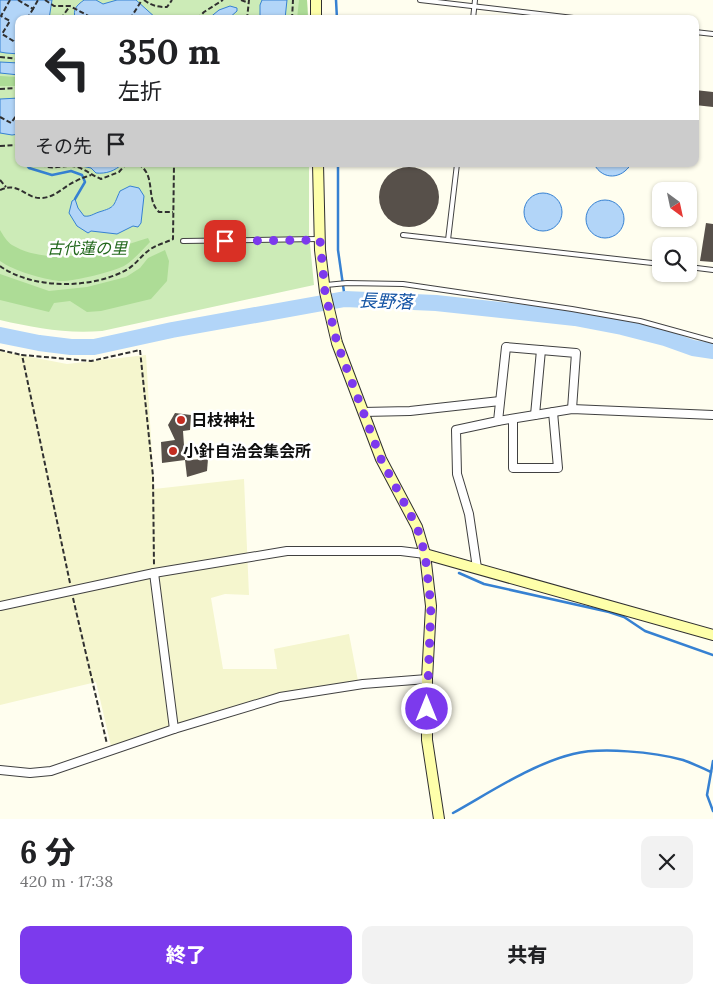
<!DOCTYPE html>
<html lang="ja">
<meta charset="utf-8">
<style>
:root{--surface:#fff;--page:#f2f2f2;--text:#202124;--muted:#757577;--accent:#7c3aed}
body{margin:0;font-family:Lora,"Noto Sans JP",serif;background:var(--page);color:var(--text);height:100vh;display:flex;flex-direction:column;font-size:19px;white-space:nowrap}
*{box-sizing:border-box;margin:0}
p{font-size:16px;color:var(--muted)}
.icon{flex:none;width:28px;height:28px;fill:none;stroke:currentColor;stroke-width:2;stroke-linecap:round;stroke-linejoin:round}
.map{position:relative;height:819px;overflow:hidden}
.side{display:flex;flex-direction:column;background:var(--surface);flex:1}
.side>*{flex:none}
.top-card{position:absolute;left:15px;top:15px;width:684px;height:152px;border-radius:10px;box-shadow:0 1px 4px #0004;background:#fff;color:var(--text);overflow:hidden}
.needle{width:32px;rotate:147deg}
.buttons{position:absolute;left:652px;top:182px;display:grid;gap:10px}
.buttons a{display:grid;place-items:center;width:45px;height:45px;border-radius:10px;background:var(--surface);box-shadow:0 1px 4px #0004;font-size:25px}
.pin{position:absolute;display:grid;place-items:center;width:42px;height:42px;color:#fff;margin:-21px;border-radius:10px;box-shadow:0 2px 8px #0006}
.me{position:absolute;width:55px;margin:-28px;rotate:0deg;stroke-linejoin:round;filter:drop-shadow(0 0 4px #0008)}
.turn{display:flex;align-items:center;gap:18px;height:105px;padding:0 20px;font-size:22px}
.turn .icon{width:65px;height:65px;stroke-width:2.5}
.turn b{display:block;font-size:35px;line-height:42px}
.then{display:flex;align-items:center;height:48px;padding:0 20px;background:#0003;gap:10px;font-size:19px}
.round{display:grid;place-items:center;flex:none;width:52px;height:52px;border-radius:10px;background:var(--page)}
.overview{display:flex;align-items:center;justify-content:space-between;height:85px;padding:0 20px}
h1{font-size:30px;font-weight:800;line-height:38px}
.cta{display:flex;gap:10px;margin-top:auto;padding:10px 20px}
.cta a{flex:1;height:58px;border-radius:10px;background:var(--accent);color:#fff;font-size:20px;font-weight:800;line-height:58px;text-align:center}
.cta a+a{background:var(--page);color:var(--text)}
.map>svg:first-child{display:block}
</style>
<div class="map">
<svg width="713" height="819" viewBox="0 0 713 819">
<rect width="100%" height="100%" fill="#fffeef"/>
<polygon fill="#f5f6ce" points="0,351 67,364 146,355 154,489 244,479 249,595 225,594 211,598 223,669 277,669 274,649 349,634 358,681 272,696 111,746 96,682 0,705"/>
<path fill="#ccebb7" d="M0 0H307L308 19H19V164H309V234L314 285 102 331C66 334 35 328 0 320Z"/>
<g fill="#addc96">
<polygon points="299,0 307,0 308,19 297,19"/>
<polygon points="0,76 19,77 19,86 0,86"/>
<path d="M0 230C3 235 7 242 12 245 51 268 108 251 148 238L150 242C142 250 134 260 124 266 112 272 72 282 59 281 43 279 14 271 0 261Z"/>
<polygon points="165,250 169,261 167,281 151,299 101,311 87,312 70,301 54,303 49,312 0,300 0,274 49,291 87,287 126,277 140,268 148,258"/>
</g>
<g fill="#b2d5f8" stroke="#3681d2">
<polygon points="0,0 52,0 49,19 19,19 19,54 6,53 0,52"/>
<path d="M84 0H96L103 4 117 0H136L157 19H75C73 9 76 6 84 0Z"/>
<polygon points="262,0 287,0 285,19 260,19 260,5"/>
<polygon points="230,6 237,8 237,11 228,19 208,19 219,10"/>
<polygon points="0,62 19,63 19,75 0,73"/>
<polygon points="19,98 19,134 12,135 0,133 0,99"/>
<path d="M72 164H122C115 171 106 174 96 173L91 168Z"/>
<path d="M594 164H631C622 179 603 181 594 164Z"/>
<path d="M130 186 139 188 144 196 141 223 138 227 133 226 117 234 91 231 88 233 77 226 69 213 72 201 75 199 78 208 84 216C90 217 93 214 99 212 116 207 113 206 120 191Z"/>
<circle cx="543" cy="212" r="19"/>
<circle cx="605" cy="219" r="19"/>
</g>
<g fill="none" stroke-linecap="round" stroke-linejoin="round">
<g stroke="#3681d2" stroke-width="2.5">
<polyline points="336,0 337,19"/>
<polyline points="26,164 29,168 52,175 71,171 82,175 85,182 75,199"/>
<polyline points="338,164 338,250 345,299"/>
<polyline points="459,573 484,584 609,612 624,617 645,631 713,655"/>
<polyline points="713,761 707,795 713,811"/>
<path d="M453 813C489 793 532 764 573 754 601 747 654 752 683 760 692 763 702 768 711 772"/>
</g>
<polyline stroke="#b2d5f8" stroke-width="16" points="0,335 39,343 71,347 94,347 172,330 345,299 436,303 575,318 622,327 665,338 693,348 713,351"/>
</g>
<g fill="#57504a">
<polygon points="695,90 713,92 713,107 695,105"/>
<circle cx="409" cy="197" r="30"/>
<polygon points="706,223 713,224 713,262 700,261"/>
<polygon points="175,413 191,415 190,430 183,431 185,460 162,463 161,442 175,440 168,425"/>
<polygon points="208,459 207,471 187,477 185,460"/>
</g>
<g fill="none" stroke-linecap="round" stroke-linejoin="round">
<defs>
<g id="lane">
<polyline points="420,0 582,19"/>
<polyline points="473,19 475,0"/>
<polyline points="695,32 713,34"/>
<polyline points="403,235 661,264"/>
<polyline points="448,240 457,164"/>
<polyline points="183,241 318,239"/>
<polyline points="689,267 713,270"/>
<polyline points="326,285 347,283 403,284 471,294 572,309 640,321 713,341"/>
</g>
<g id="street">
<polyline points="363,412 410,411 500,401"/>
<polyline points="535,415 541,350"/>
<polyline points="513,419 513,468 558,468 553,412"/>
<polyline points="498,421 572,409 713,415"/>
<polyline points="477,568 469,514 457,474 456,430 498,421 506,347 576,353 572,409"/>
<polyline points="154,573 174,729"/>
<polyline points="0,606 154,573 287,551 401,551 425,554"/>
<polyline points="0,770 30,773 51,771 174,729 280,697 363,684 427,679"/>
</g>
<g id="secondary">
<polyline points="316,0 316,19"/>
<polyline points="318,164 320,250 325,292 337,343 381,459 417,527 425,554 431,606 427,679 427,740 439,819"/>
<polyline points="425,554 713,635"/>
</g>
</defs>
<use href="#lane" stroke="#414141" stroke-width="6"/>
<use href="#street" stroke="#414141" stroke-width="10"/>
<use href="#secondary" stroke="#303030" stroke-width="12"/>
<g stroke="#303030" stroke-width="2" stroke-dasharray="5 2.5" stroke-linecap="butt">
<polyline points="10,0 1,16 10,21 2,34 15,42 19,35"/>
<polyline points="18,0 33,9 38,0"/>
<polyline points="45,0 54,6 70,6 94,19"/>
<path d="M144 0C152 6 158 7 167 7L172 0"/>
<polyline points="241,0 249,3"/>
<polyline points="27,19 33,9"/>
<polyline points="63,19 62,17 70,6"/>
<polyline points="117,19 119,19"/>
<polyline points="130,19 142,0"/>
<polyline points="197,19 204,12 223,0"/>
<polyline points="247,19 249,0"/>
<polyline points="292,19 293,0"/>
<polyline points="0,57 19,59"/>
<polyline points="0,89 19,88"/>
<polyline points="0,117 11,123 19,112"/>
<polyline points="0,146 19,145"/>
<path d="M41 164C51 171 61 165 72 166 83 167 91 175 101 179L119 172 126 164"/>
<path d="M138 164C157 175 145 199 159 212H173"/>
<polyline points="0,180 6,187"/>
<path d="M0 190C19 181 26 199 41 198 55 198 64 186 76 181 81 178 86 177 91 175"/>
<path d="M0 266C33 290 94 289 128 269 136 264 141 256 148 251 155 245 165 243 173 239L174 164"/>
<polyline points="0,350 22,355"/>
<polyline points="70,583 22,355 91,361 140,350 153,476 154,566"/>
<polyline points="73,598 107,744"/>
</g>
<use href="#lane" stroke="#fff" stroke-width="4"/>
<use href="#street" stroke="#fff" stroke-width="8"/>
<use href="#secondary" stroke="#feffaa" stroke-width="10"/>
</g>
<g fill="none" stroke-linecap="round" stroke-linejoin="round">
<polyline stroke="#7c3aed" stroke-width="9" stroke-dasharray="0 16.2" points="225,241 320,240 325,292 337,343 381,459 417,527 425,554 431,606 427,709"/>
</g>
<g fill="#c32d21" stroke="#fff" stroke-width="2">
<circle cx="181" cy="420" r="5"/>
<circle cx="173" cy="451" r="5"/>
</g>
<g text-anchor="middle" dominant-baseline="central" stroke-width="5" stroke-linejoin="round" paint-order="stroke">
<g font-size="16" font-style="italic" fill="#22681c" stroke="#fff">
<text x="87" y="248">古代蓮の里</text>
</g>
<g font-size="16" font-weight="bold" fill="#0e0e0e" stroke="#fff" text-anchor="start">
<text x="191" y="420">日枝神社</text>
<text x="183" y="451">小針自治会集会所</text>
</g>
<g font-size="18" font-style="italic" fill="#1353a4" stroke="#fff">
<text transform="translate(386 301) rotate(2)">長野落</text>
</g>
</g>
</svg>
<div class="buttons">
<a><svg class="needle" viewBox="-14 -14 28 28"><path d="M0-13l5 13h-10z" fill="#e53935"/><path d="M0 13l5-13h-10z" fill="#757577"/></svg></a>
<a><svg class="icon" aria-label="search" viewBox="0 0 24 24"><circle cx="10" cy="10" r="6"/><path d="M15 15l6 6"/></svg></a>
</div>
<div class="pin" style="left:225px;top:241px;background:#d93025"><svg class="icon" aria-label="arrive" viewBox="0 0 24 24"><path d="M6 21V4h12l-3 4 3 4H6"/></svg></div>
<svg class="me" style="left:427px;top:709px" viewBox="-20 -20 40 40"><circle r="17" fill="#7c3aed" stroke="#fff" stroke-width="3"/><path d="M0-11L8 9 0 5-8 9z" fill="#fff"/></svg>
<div class="top-card">
<div class="turn"><svg class="icon" aria-label="left" viewBox="0 0 24 24"><path d="M17 20v-9H6M10 6l-5 5 5 5"/></svg><div><b>350 m</b>左折</div></div>
<div class="then">その先<svg class="icon" aria-label="arrive" viewBox="0 0 24 24"><path d="M6 21V4h12l-3 4 3 4H6"/></svg></div>
</div>
</div>
<section class="side">
<div class="overview"><div><h1>6 分</h1><p>420 m · 17:38</p></div><a class="round"><svg class="icon" aria-label="close" viewBox="0 0 24 24"><path d="M6 6l12 12M18 6L6 18"/></svg></a></div>
<div class="cta"><a>終了</a><a>共有</a></div>
</section>
